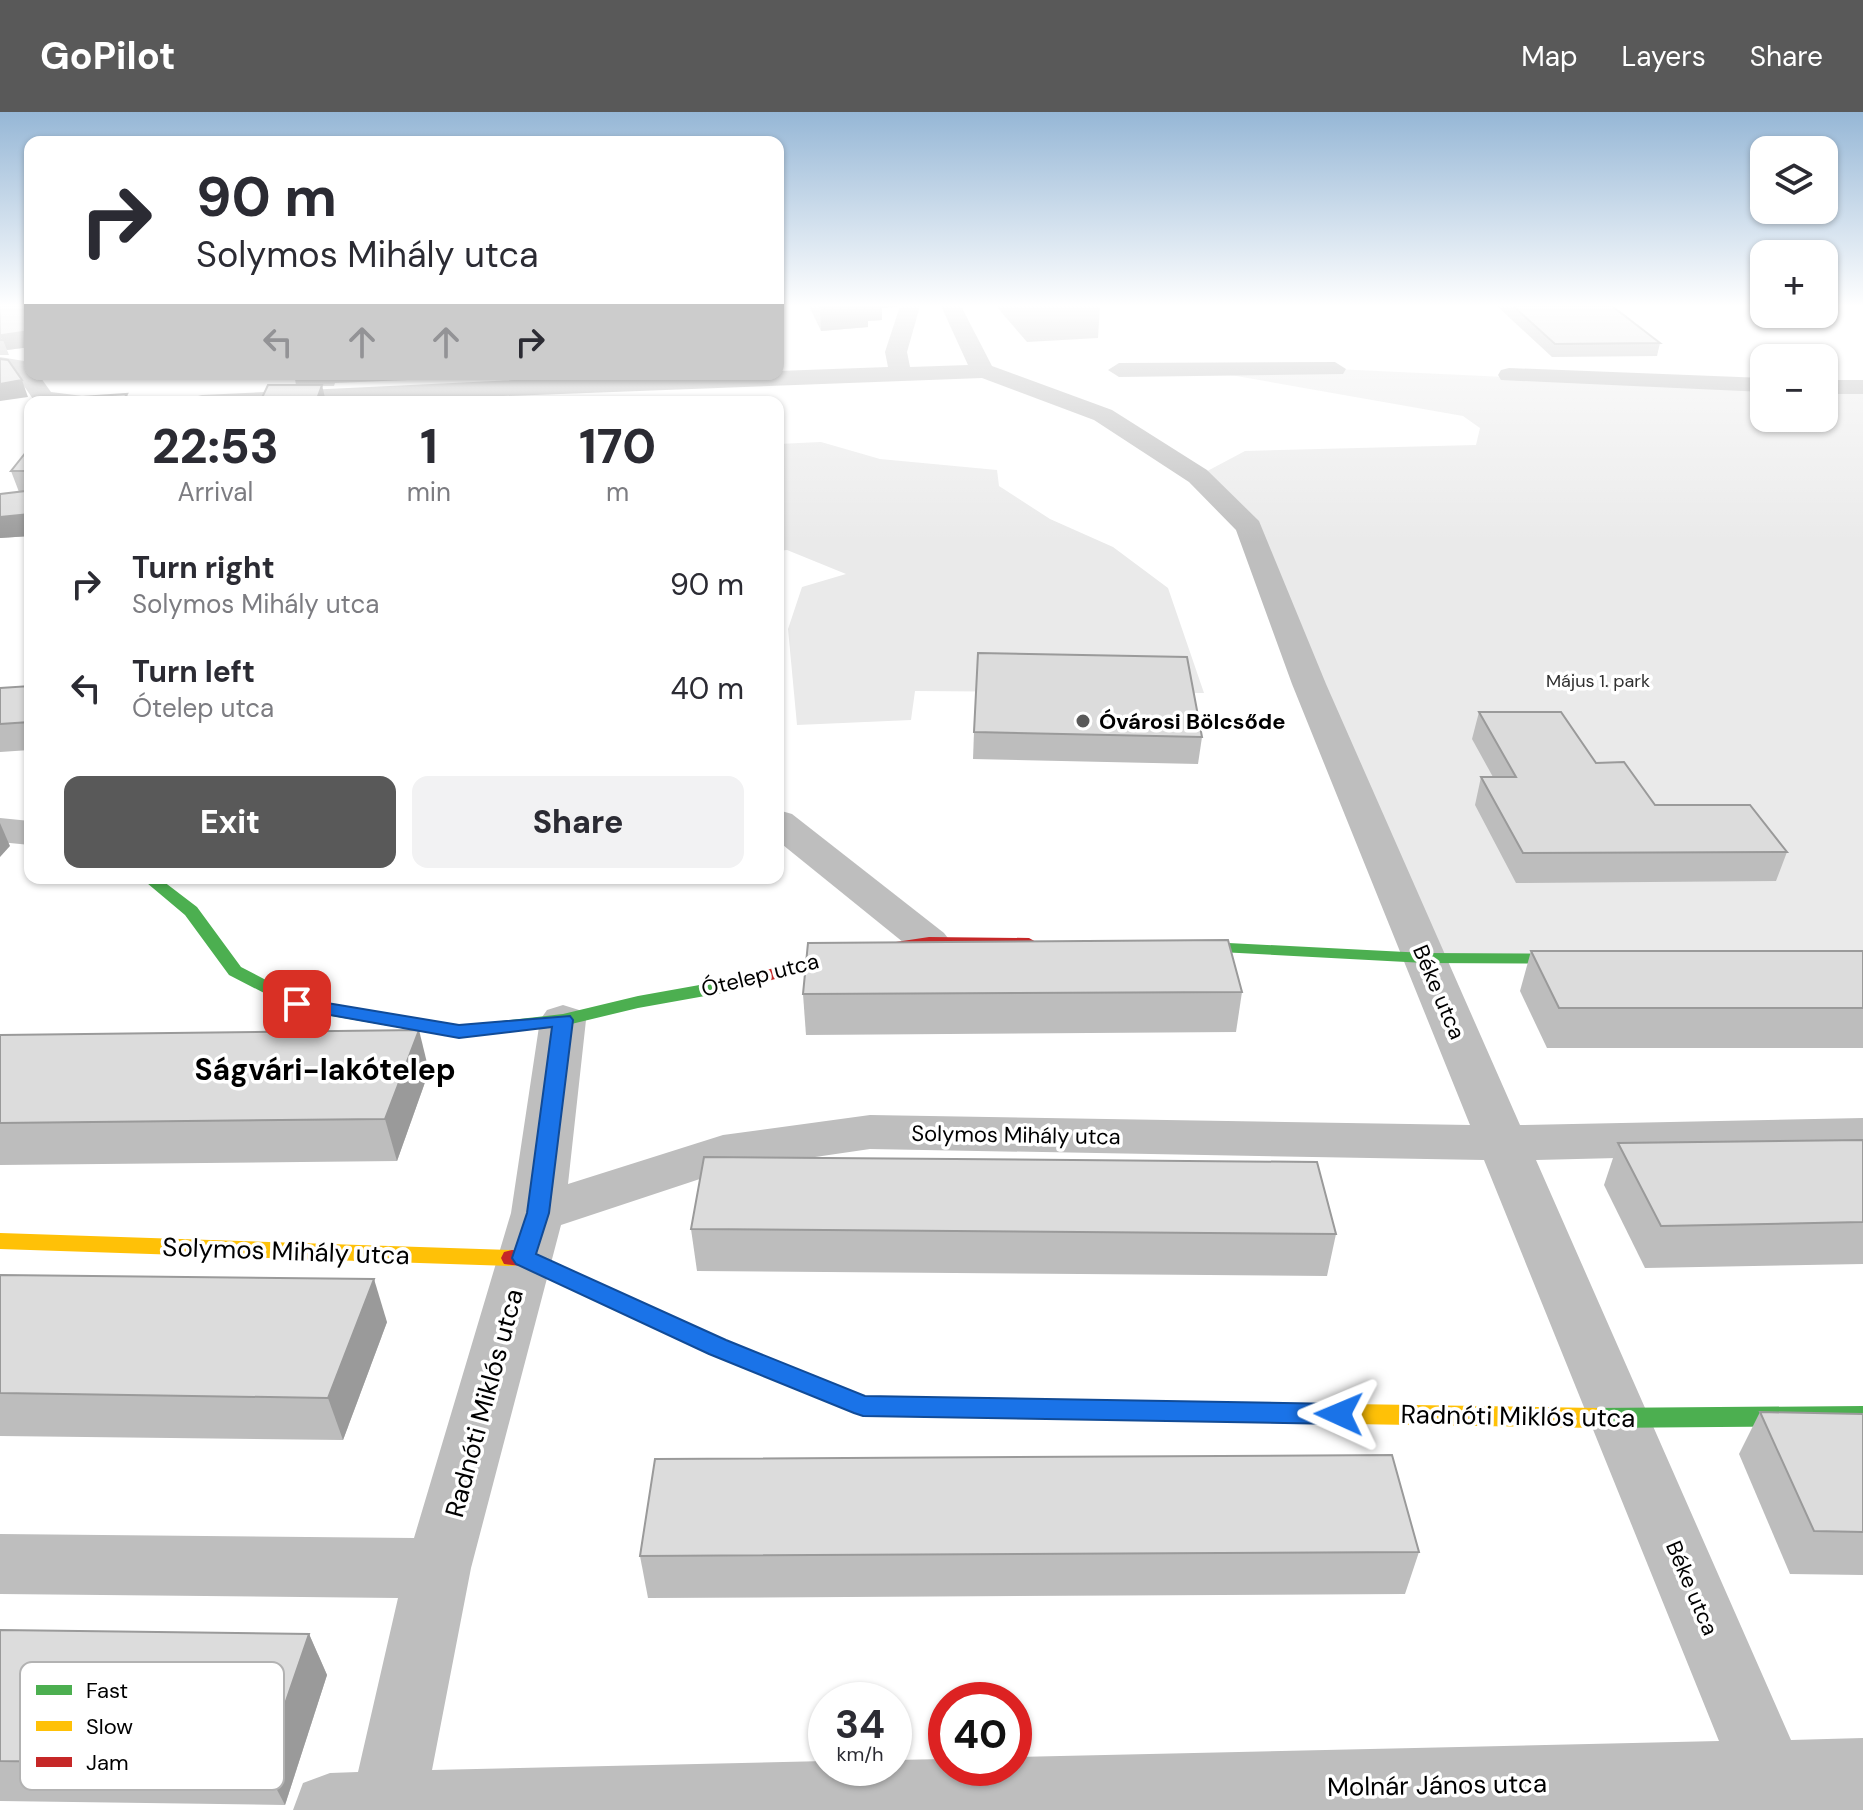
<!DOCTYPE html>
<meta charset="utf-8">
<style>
:root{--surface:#fff;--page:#f2f2f3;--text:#2b2b33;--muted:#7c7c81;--accent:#595959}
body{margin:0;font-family:"DM Sans",sans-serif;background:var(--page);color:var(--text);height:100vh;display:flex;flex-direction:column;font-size:30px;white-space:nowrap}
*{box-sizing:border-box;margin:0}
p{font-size:26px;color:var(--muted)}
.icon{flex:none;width:44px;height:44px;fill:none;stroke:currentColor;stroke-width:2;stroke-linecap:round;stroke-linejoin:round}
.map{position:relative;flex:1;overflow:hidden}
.details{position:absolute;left:24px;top:284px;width:760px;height:488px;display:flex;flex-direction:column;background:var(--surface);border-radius:16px;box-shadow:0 2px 6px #0004}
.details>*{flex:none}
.hud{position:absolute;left:24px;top:24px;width:760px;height:244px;border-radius:16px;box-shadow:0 2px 6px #0004;background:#fff;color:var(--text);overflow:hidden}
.fabs{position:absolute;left:1750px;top:24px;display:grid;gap:16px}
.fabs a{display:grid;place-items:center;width:88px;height:88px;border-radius:16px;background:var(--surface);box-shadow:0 2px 6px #0004;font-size:40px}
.speed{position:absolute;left:808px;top:1570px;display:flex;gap:16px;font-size:40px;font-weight:700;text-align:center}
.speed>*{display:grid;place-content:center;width:104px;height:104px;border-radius:50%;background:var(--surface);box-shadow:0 2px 6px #0004;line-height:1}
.speed small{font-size:20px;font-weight:400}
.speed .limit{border:12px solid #d22;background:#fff;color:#111}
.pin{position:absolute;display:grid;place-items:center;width:68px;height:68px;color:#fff;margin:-34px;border-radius:16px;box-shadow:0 4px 12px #0006}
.me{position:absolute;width:88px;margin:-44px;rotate:271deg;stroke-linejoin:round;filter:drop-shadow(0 0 6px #0008)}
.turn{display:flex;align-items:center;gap:28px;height:168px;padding:0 40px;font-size:36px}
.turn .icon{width:104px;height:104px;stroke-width:2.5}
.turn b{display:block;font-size:56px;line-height:68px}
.lanes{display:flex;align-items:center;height:76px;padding:0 40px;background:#0003;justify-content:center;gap:40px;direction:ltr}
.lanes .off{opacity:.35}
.eta{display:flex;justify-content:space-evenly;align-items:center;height:136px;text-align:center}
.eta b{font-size:48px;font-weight:800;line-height:56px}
.cta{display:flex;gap:16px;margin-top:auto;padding:16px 40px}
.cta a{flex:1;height:92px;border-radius:16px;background:var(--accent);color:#fff;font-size:32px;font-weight:800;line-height:92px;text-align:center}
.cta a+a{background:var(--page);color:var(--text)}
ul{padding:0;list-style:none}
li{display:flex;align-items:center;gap:24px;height:104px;padding:0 40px}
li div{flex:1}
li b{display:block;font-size:30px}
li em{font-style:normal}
header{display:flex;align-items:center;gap:48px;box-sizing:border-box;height:112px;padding:0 40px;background:var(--accent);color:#fff}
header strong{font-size:38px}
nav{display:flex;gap:44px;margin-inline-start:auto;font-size:28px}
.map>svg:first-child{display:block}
</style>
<header>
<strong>GoPilot</strong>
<nav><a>Map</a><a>Layers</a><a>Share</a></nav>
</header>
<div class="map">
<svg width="1863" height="1698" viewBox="0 0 1863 1698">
<rect width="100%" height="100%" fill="#fff"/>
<g fill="#eaeaea">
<polygon points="1191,256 1335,257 1764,277 1764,306 1824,306 1824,279 1863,280 1863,840 1425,846 1249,415 1198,364 1245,339 1476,333 1480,316 1463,304"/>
<polygon points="821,330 880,347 997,358 999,374 1050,407 1113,435 1168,476 1204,581 915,579 911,608 797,613 788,517 802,475 846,462 787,438 778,439 778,332"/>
</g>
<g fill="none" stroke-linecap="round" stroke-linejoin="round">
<g fill="#bebebe" fill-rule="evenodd">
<path d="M900 194H920L907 240 910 255 968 253 941 194H961L992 254 1112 298 1207 358 1259 409 1326 572 1520 1013 1863 1006V1040L1536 1048 1791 1628 1863 1626V1698H293L303 1671 330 1661 358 1660 398 1486 0 1482V1422L414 1426 511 1101 540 908 547 898 563 893 579 898 586 908 568 1072 723 1023 870 1003 1470 1013 1292 572 1236 418 1189 370 1094 308 982 266 348 290H190L194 285 202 283 557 266 778 262V259L888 255 885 240ZM870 1037 1484 1048 1719 1629 1014 1645V1656H946V1647L894 1648V1656H826V1649L432 1658 471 1456 561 1113 727 1058Z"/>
<polygon points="0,245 30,250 30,262 38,262 51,280 91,285 95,290 35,290 15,261 0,259"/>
<polygon points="1335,250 1346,257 1343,262 1119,265 1108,258 1119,251"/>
<polygon points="1509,256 1764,266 1764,280 1501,268 1498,263 1501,258"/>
<rect x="1824" y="268" width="39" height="14"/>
<polygon points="778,698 792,702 944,821 951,830 944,839 929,843 914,839 778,729"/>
<polygon points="0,706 30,709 30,733 0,730"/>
</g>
<g fill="#4caf50" fill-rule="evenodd">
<polygon points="141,766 159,766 197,795 241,855 302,887 459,914 563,902 638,884 733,867 742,873 733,879 638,896 563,914 459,926 297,898 229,863 185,803"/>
<polygon points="1170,828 1425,841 1589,842 1598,847 1589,852 1425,851 1164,837 1161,833"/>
<polygon points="1863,1294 1863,1314 1596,1316 1587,1313 1584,1306 1587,1299 1596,1296"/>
</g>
<g fill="#ffc107" fill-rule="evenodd">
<polygon points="0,1121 512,1138 520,1140 523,1146 520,1152 512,1154 0,1137"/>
<polygon points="1048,1287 1596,1296 1605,1299 1608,1306 1605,1313 1596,1316 1048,1307 1039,1304 1036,1297 1039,1290"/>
</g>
<g fill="#c62828" fill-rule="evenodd">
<polygon points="929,825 1029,826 1038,831 1029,836 929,835 838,849 733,879 724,873 727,869 836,839"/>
<polygon points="512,1138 532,1140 726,1228 864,1284 1048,1287 1057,1290 1060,1297 1057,1304 1048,1307 863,1304 710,1242 521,1154 504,1152 501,1146 504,1140"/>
</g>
</g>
<g fill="#bdbdbd">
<polygon points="0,194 30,194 30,235 7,238 9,243 0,243"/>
<polygon points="809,194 898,194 897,195 882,196 882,208 868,209 868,215 821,219"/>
<polygon points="996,194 1100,194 1098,226 1027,230"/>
<polygon points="1497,194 1612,194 1660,231 1657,244 1552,245"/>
<polygon points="294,262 534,262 530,263 335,271 334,274 323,274 296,273"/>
<polygon points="30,335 30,424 0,426 0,382 19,380 11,359"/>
<polygon points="30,574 30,638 0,640 0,576"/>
<polygon points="1479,600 1596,651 1655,693 1787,740 1776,769 1516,771 1475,693 1481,665 1493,665 1472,627"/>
<polygon points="974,620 1202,625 1198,652 973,647"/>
<polygon points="1531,839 1863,839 1863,936 1547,936 1520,879"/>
<polygon points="1242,880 1236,920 806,923 803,882"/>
<polygon points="0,923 429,959 397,1049 0,1053"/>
<polygon points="1863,1028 1863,1152 1645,1156 1604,1073 1618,1031"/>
<polygon points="691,1117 1336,1122 1327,1164 697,1159"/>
<polygon points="0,1163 387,1210 343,1328 0,1324"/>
<polygon points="1760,1300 1863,1302 1863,1463 1790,1462 1739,1342"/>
<polygon points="1419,1440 1405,1482 648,1486 640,1444"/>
<polygon points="0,1518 309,1522 327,1563 285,1693 0,1689"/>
</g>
<g fill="#9a9a9a">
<polygon points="820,194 898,194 897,195 882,196 882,208 868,209 868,215 821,219"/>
<polygon points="30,219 30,235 7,238 1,223"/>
<polygon points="22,268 28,285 0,289 0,272"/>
<polygon points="322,273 326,290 316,290"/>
<polygon points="127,282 129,290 122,290"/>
<polygon points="30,402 30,424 0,426 0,405"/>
<polygon points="0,711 10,734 0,745"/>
<polygon points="419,918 429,959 397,1049 385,1007"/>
<polygon points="374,1167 387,1210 343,1328 328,1286"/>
<polygon points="309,1522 327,1563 285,1693 264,1653"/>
</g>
<g fill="#dcdcdc" stroke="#9a9a9a" stroke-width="2">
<polygon points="0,194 30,194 30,219 1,223 3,228 0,228"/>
<polygon points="1513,194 1612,194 1660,231 1555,232"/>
<polygon points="0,247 8,248 22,268 0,272"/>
<polygon points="268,273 322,273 316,290 260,290"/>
<polygon points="127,282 122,290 64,290 67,286"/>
<polygon points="30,335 30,402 0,405 0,382 25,379 25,359 11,359"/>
<polygon points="978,541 1187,545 1202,625 974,620"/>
<polygon points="30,574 30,610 0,612 0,576"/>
<polygon points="1479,600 1561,600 1596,651 1624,650 1655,693 1750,693 1787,740 1523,741 1481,665 1516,665"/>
<polygon points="1228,828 1242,880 803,882 808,831"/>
<polygon points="1531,839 1863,839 1863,896 1559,896"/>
<polygon points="419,918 385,1007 0,1011 0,923"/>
<polygon points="1863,1028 1863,1110 1661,1114 1618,1031"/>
<polygon points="704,1045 1317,1050 1336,1122 691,1117"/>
<polygon points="0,1163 374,1167 328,1286 0,1281"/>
<polygon points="1760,1300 1863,1302 1863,1420 1814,1419"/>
<polygon points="1392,1343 1419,1440 640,1444 655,1347"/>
<polygon points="0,1518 309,1522 264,1653 0,1649"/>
</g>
<linearGradient id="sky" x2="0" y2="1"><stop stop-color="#96b7d6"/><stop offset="0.45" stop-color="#fff"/><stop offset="1" stop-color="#fff" stop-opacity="0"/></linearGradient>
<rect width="1863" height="431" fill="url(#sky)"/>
<polygon fill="#1a73e8" stroke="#114b97" stroke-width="2" points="297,886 459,913 570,904 573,908 549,1101 536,1142 726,1228 865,1284 1339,1292 1347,1295 1351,1302 1347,1309 1339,1312 863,1304 854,1301 709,1242 516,1152 512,1146 527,1101 552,915 459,926 291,896 288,892 291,887"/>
<circle fill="#595959" stroke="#fff" stroke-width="3" cx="1083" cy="609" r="8"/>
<g text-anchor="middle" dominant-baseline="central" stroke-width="7" stroke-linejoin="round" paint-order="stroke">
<g font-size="18" fill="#2f2f2f" stroke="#fff">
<text x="1598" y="569">Május 1. park</text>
</g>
<g font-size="22" font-weight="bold" fill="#000" stroke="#fff" text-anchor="start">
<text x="1099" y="609">Óvárosi Bölcsőde</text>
</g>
<g font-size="22" fill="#000" stroke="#fff">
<text transform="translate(760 863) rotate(-14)">Ótelep utca</text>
<text transform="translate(1439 880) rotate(67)">Béke utca</text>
<text transform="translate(1016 1023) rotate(1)">Solymos Mihály utca</text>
<text transform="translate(1692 1476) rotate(67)">Béke utca</text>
</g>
<g font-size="26" fill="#000" stroke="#fff">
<text transform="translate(286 1139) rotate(2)">Solymos Mihály utca</text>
<text transform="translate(484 1291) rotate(-75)">Radnóti Miklós utca</text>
<text transform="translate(1518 1304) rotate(1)">Radnóti Miklós utca</text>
<text transform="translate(1437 1673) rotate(-1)">Molnár János utca</text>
</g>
<g font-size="30" font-weight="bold" fill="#000" stroke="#fff">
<text x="325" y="957">Ságvári-lakótelep</text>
</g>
</g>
<rect x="20" y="1550" width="264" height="128" rx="12" fill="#fff" stroke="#b2b2b2" stroke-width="2"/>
<rect x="36" y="1573" width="36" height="10" fill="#4caf50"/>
<rect x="36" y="1609" width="36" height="10" fill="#ffc107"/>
<rect x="36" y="1645" width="36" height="10" fill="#c62828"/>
<g font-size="22" fill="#000">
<text x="86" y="1586">Fast</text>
<text x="86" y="1622">Slow</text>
<text x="86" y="1658">Jam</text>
</g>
</svg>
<div class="fabs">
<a><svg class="icon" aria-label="layers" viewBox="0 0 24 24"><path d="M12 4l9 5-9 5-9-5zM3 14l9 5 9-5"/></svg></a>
<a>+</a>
<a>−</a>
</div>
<div class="speed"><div>34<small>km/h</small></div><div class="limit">40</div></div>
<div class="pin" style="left:297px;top:892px;background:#d93025"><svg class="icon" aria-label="arrive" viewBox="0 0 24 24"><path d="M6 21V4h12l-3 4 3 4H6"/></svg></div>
<svg class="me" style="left:1339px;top:1302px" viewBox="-20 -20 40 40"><path d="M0-17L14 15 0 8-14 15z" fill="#1a73e8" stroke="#fff" stroke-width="4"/></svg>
<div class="hud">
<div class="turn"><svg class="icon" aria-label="right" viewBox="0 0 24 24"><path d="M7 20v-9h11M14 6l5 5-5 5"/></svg><div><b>90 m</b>Solymos Mihály utca</div></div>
<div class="lanes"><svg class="icon off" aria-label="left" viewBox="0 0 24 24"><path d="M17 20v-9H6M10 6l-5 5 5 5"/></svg><svg class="icon off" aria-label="ahead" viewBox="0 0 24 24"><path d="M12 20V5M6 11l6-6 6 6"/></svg><svg class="icon off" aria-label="ahead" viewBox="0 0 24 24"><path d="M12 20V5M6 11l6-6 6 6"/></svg><svg class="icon" aria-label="right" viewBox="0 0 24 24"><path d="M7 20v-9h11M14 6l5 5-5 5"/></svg></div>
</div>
<section class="details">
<div class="eta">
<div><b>22:53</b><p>Arrival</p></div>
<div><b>1</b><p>min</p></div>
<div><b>170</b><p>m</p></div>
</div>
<ul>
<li><svg class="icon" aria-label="right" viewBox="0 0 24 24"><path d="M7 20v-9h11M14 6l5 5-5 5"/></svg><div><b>Turn right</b><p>Solymos Mihály utca</p></div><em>90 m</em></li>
<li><svg class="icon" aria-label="left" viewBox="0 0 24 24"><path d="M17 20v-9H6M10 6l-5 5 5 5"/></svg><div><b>Turn left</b><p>Ótelep utca</p></div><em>40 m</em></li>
</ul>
<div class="cta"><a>Exit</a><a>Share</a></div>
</section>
</div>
